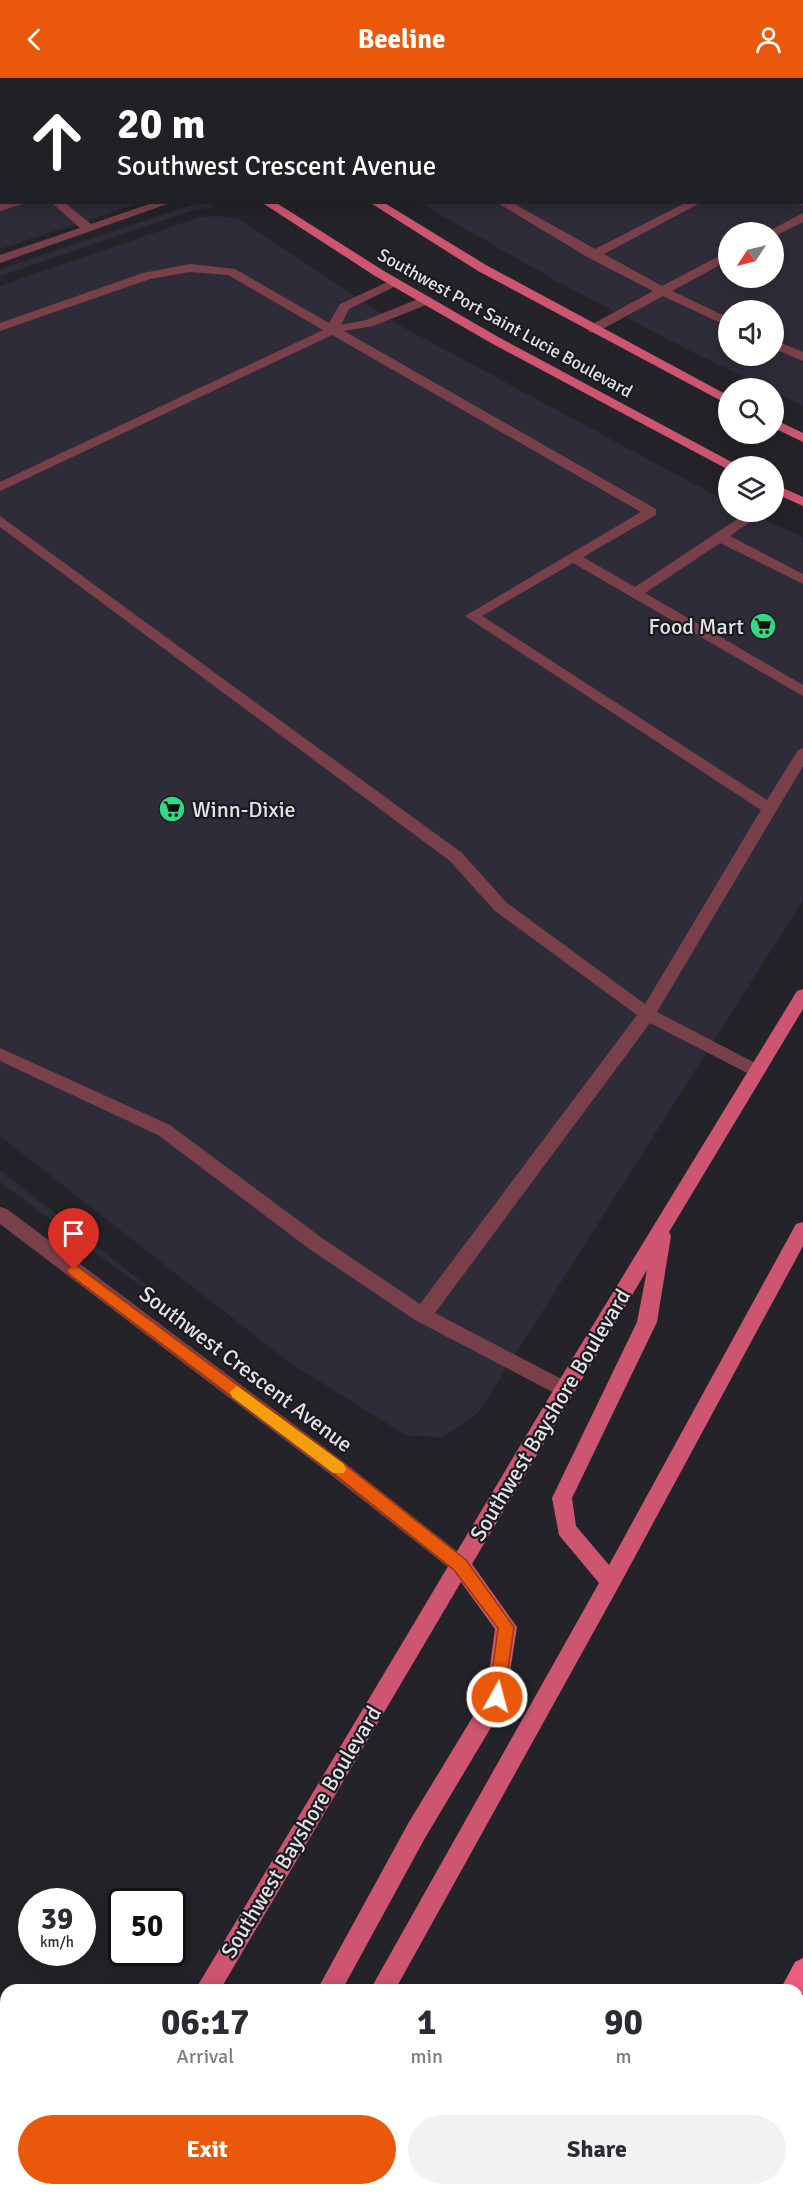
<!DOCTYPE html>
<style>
:root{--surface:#fff;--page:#f2f2f3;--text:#2b2b33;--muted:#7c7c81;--accent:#ea580c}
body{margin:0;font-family:Signika,sans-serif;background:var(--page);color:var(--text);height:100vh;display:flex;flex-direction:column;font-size:22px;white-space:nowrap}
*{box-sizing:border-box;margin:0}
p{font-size:20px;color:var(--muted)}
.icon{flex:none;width:33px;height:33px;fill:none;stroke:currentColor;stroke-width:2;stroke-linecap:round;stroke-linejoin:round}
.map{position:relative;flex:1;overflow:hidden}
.drawer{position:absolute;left:0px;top:1906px;width:804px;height:212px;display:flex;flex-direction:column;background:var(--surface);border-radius:18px 18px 0 0;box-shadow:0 3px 15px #0003}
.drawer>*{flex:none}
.hud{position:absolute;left:0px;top:0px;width:804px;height:126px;box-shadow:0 3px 15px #0003;background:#202124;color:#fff;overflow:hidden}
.needle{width:39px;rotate:235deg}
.controls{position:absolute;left:718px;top:144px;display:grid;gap:12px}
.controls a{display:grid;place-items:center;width:66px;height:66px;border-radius:50%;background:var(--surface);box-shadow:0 3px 15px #0003;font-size:30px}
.speed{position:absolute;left:18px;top:1810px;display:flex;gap:12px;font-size:30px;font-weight:700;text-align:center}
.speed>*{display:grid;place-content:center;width:78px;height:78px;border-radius:50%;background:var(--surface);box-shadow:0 3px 15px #0003;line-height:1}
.speed small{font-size:15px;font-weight:400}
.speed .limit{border:3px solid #111;border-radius:9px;background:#fff;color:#111}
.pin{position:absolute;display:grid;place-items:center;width:51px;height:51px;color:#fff;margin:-62px -26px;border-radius:50% 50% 50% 0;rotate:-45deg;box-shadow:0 0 6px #0007}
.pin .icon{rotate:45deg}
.me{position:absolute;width:66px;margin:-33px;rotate:7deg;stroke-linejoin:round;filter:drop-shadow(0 0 4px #0008)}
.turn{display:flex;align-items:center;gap:21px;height:126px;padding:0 18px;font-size:27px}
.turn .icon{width:78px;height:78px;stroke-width:2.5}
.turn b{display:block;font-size:42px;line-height:51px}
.eta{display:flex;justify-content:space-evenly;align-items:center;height:102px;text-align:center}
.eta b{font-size:36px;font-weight:700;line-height:42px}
.button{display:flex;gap:12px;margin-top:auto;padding:12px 18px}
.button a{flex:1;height:69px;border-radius:36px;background:var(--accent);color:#fff;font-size:24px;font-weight:700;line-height:69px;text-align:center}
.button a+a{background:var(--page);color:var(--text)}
header{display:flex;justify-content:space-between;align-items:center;height:78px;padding:0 18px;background:var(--accent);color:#fff;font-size:27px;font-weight:700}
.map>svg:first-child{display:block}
</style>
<header><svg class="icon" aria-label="back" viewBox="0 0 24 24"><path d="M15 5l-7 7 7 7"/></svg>Beeline<svg class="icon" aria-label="person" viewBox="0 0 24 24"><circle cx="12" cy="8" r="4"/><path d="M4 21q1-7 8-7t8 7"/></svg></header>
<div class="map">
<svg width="803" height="2117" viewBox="0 0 803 2117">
<rect width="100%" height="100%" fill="#242329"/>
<g fill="#2d2c38" fill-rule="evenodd">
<polygon points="0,0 55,1 2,2 2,124 140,125 0,171"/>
<polygon points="240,0 637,0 640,1 243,2"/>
<path d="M803 69V328L774 314V310H767L690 273 553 201 420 125 802 124ZM729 154H774V200H729ZM729 232H774V278H729Z"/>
<polygon points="197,125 210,125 216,129 191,133 0,198 0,191"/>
<polygon points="218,138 239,141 399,247 729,425 729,434 747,434 803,459 803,822 478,1335 443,1359 407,1358 290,1285 0,1058 0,208 200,139"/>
<polygon points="0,1092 237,1279 0,1104"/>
</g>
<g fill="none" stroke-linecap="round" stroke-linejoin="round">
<g fill="#7a404a" fill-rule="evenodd">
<polygon points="299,0 310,0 311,2 300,2"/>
<polygon points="530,0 542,0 543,2 531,2"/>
<polygon points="687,0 699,0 700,2 688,2"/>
<rect x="802" y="53" width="1" height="7"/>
<rect x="0" y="74" width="2" height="8"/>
<polygon points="802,120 803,120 803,128 797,124 802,124"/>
<polygon points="23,124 22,126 0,133 0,125"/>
<polygon points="51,124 64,124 91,146 155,124 173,124 0,185 0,177 80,150"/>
<polygon points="496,124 511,124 595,171 687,124 702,124 604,176 662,208 729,173 729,182 672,213 729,240 729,249 663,218 597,254 589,254 589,248 653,213 589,180"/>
<polygon points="803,135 803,144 777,157 767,154"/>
<polygon points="190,186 235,191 329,245 340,226 392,202 402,205 349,231 341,247 366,242 423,219 431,219 431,225 373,248 344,253 656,431 656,437 583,479 635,509 748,434 764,434 730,458 803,496 803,506 720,465 645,515 803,607 803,618 573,485 482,538 767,722 798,672 803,670 803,688 657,934 763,989 766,993 763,997 751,997 650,945 435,1235 571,1306 574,1312 571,1318 564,1320 415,1242 308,1170 158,1057 0,983 0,970 170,1047 322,1160 420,1226 637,937 495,833 450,783 0,449 0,438 462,775 507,825 645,926 761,732 465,538 641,434 332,257 0,413 0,404 323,252 228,197 190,194 150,201 0,253 0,245 143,195"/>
<polygon points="774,262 803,274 803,283 774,271"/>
<polygon points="784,411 791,415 774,426 774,416"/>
<polygon points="0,1129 7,1131 340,1381 467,1481 470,1487 467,1493 460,1496 453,1493 326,1393 0,1146"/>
</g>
<g fill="#cd556f" fill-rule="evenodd">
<polygon points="92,0 102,0 103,2 92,2"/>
<polygon points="181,0 192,0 193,2 182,2"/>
<polygon points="261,124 275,124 384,193 500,260 739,388 727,391 491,265 375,198"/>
<polygon points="369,124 383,124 486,187 729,318 729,327 478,193"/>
<polygon points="774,341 803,355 803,364 774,350"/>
<polygon points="774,406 803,419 803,428 774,415"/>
<polygon points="803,911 803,931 669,1154 671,1158 657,1244 572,1420 576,1448 609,1487 796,1146 803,1144 803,1168 618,1510 395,1912 370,1912 599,1505 559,1457 552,1420 637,1244 647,1192 472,1486 517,1549 505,1626 425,1760 342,1912 317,1912 409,1744 486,1617 495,1551 461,1504 220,1912 195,1912 557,1306 797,913"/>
<polygon points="75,2112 102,2112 99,2117 73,2117"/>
<polygon points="257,2112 284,2112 281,2117 255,2117"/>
</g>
<g fill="#ee5d7e" fill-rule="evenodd">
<polygon points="803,1880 803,1915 798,1921 798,1912 780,1912 795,1884"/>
<polygon points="666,2112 693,2112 690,2117 664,2117"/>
</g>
</g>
<polygon fill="#ea580c" stroke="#983908" stroke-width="1.5" points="74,1186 339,1382 466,1482 514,1549 503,1625 497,1627 491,1625 489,1619 498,1550 454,1492 328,1391 69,1196 67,1192"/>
<polygon fill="#f59e0b" points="237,1308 344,1386 346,1391 344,1395 333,1395 232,1319 230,1314"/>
<defs>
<symbol id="supermarket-disc" viewBox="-11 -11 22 22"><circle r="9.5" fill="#32d882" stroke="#1a1a20"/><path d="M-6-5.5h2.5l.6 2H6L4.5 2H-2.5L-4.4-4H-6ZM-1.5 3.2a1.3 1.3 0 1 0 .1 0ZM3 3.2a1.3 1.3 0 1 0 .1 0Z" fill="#111"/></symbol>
</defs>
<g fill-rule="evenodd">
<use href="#supermarket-disc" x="748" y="533" width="30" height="30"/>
<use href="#supermarket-disc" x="157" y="716" width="30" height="30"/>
</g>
<g text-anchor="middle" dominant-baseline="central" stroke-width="4.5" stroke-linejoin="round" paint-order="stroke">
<g font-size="18" fill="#e2e2e6" stroke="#1a1a20">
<text transform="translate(505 245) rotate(29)">Southwest Port Saint Lucie Boulevard</text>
</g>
<g font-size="22" fill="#e2e2e6" stroke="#1a1a20" text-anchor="end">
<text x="744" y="548">Food Mart</text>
<text x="192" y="731" text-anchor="start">Winn-Dixie</text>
</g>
<g font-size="22" fill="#e2e2e6" stroke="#1a1a20">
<text transform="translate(246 1291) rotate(37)">Southwest Crescent Avenue</text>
<text transform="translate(550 1337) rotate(-59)">Southwest Bayshore Boulevard</text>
<text transform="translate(301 1754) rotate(-59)">Southwest Bayshore Boulevard</text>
</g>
</g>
</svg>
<div class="controls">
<a><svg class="needle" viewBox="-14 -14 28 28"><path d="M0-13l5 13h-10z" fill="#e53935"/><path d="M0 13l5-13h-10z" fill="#7c7c81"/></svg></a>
<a><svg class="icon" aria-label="sound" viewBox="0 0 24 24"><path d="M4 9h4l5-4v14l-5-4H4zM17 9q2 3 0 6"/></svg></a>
<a><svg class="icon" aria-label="search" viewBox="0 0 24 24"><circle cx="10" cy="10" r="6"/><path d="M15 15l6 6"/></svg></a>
<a><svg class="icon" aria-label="layers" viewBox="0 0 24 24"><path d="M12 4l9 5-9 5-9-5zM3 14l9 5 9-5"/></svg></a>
</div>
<div class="speed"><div>39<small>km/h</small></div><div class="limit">50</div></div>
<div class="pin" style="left:74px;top:1192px;background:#d93025"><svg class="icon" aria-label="arrive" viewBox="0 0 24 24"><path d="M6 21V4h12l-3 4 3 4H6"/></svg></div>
<svg class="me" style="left:497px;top:1619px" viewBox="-20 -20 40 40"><circle r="17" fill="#ea580c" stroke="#fff" stroke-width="3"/><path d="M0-11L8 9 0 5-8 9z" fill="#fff"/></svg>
<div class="hud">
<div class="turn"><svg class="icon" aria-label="ahead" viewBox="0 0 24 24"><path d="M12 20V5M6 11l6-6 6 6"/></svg><div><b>20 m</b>Southwest Crescent Avenue</div></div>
</div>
<section class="drawer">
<div class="eta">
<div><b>06:17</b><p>Arrival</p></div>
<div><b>1</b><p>min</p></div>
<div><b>90</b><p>m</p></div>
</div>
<div class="button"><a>Exit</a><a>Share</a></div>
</section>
</div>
